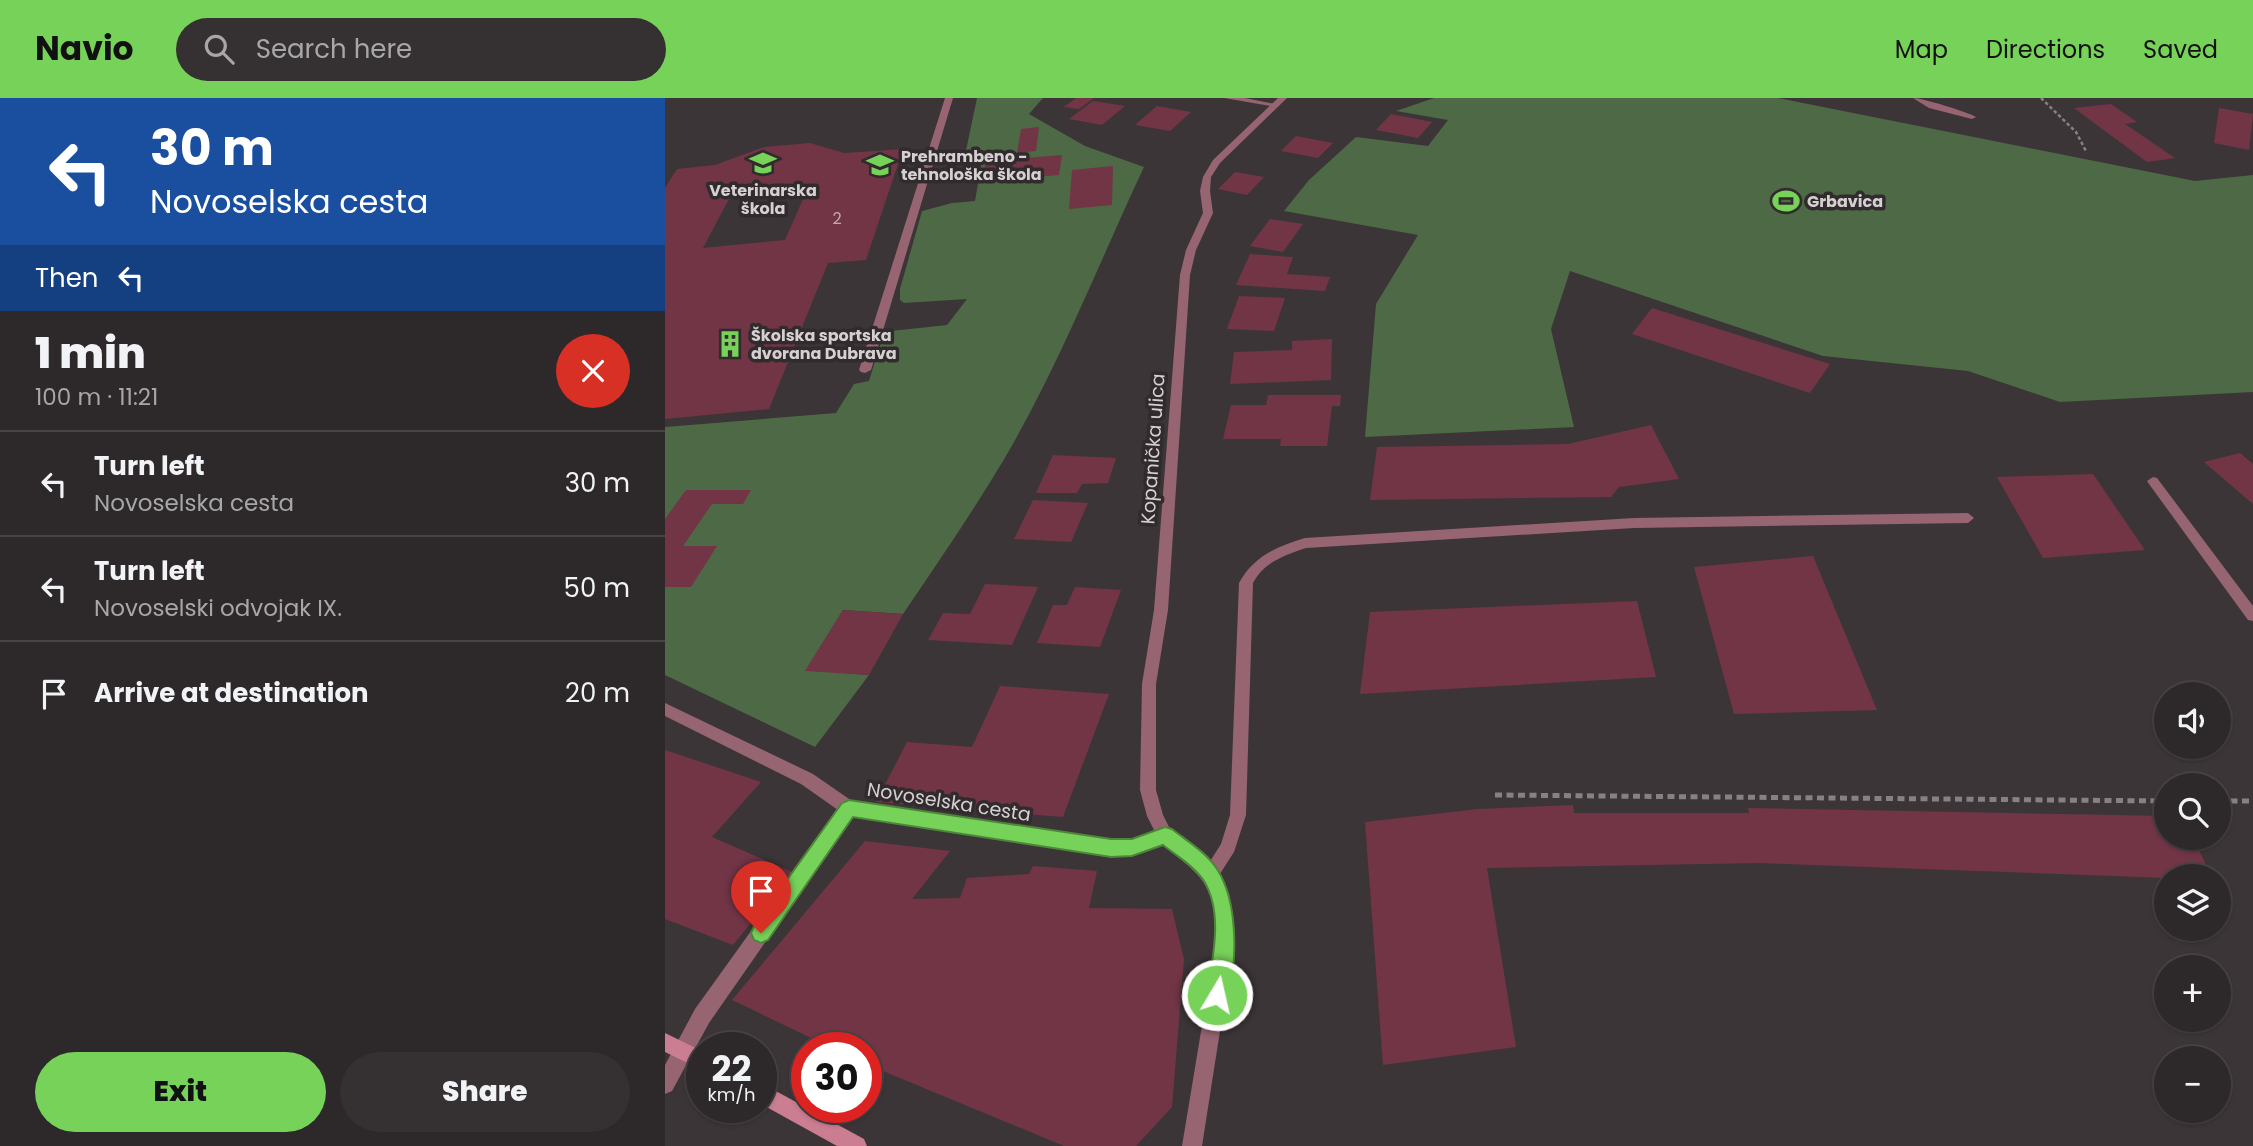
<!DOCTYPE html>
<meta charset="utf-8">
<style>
:root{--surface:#2d2829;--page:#353031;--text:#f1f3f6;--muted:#a7a6a8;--line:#484446;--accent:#77d259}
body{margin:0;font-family:Poppins,sans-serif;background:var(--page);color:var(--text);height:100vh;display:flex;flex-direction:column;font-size:26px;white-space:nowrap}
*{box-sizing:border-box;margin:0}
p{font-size:23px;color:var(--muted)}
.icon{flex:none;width:38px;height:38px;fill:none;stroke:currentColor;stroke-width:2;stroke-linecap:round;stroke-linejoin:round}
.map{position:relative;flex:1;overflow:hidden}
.details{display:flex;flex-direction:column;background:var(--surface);width:665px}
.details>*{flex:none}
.banner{background:#1a4fa0;color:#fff;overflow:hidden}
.fabs{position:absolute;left:1489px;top:584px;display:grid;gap:14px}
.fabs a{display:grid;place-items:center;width:77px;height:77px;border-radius:50%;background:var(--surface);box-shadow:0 2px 5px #0004,0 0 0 2px var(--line);font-size:35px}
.speed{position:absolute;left:21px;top:934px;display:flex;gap:14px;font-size:35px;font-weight:700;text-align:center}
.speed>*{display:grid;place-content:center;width:91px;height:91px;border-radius:50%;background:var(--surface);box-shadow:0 2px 5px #0004,0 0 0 2px var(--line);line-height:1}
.speed small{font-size:18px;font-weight:400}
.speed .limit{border:10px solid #d22;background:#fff;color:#111}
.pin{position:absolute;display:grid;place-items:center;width:60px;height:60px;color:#fff;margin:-72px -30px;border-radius:50% 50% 50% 0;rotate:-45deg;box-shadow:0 0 7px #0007}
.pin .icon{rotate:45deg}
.me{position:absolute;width:77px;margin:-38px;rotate:9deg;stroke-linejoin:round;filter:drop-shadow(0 0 5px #0008)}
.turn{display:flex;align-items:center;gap:24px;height:147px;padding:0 35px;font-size:32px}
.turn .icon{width:91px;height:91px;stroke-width:2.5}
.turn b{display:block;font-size:49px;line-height:60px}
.then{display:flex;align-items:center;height:66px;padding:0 35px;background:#0003;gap:14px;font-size:26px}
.round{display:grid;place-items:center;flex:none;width:74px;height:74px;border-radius:37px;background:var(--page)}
.summary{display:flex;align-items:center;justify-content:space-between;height:119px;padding:0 35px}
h1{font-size:42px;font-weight:800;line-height:52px}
.action{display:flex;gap:14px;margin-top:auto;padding:14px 35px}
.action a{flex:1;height:80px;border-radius:42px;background:var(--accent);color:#111;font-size:28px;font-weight:800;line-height:80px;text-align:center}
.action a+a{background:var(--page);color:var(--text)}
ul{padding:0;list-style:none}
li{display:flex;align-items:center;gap:21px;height:105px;padding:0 35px;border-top:2px solid var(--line)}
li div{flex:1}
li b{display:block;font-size:26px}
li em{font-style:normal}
header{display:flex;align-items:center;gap:42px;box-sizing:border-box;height:98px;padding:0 35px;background:var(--accent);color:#111}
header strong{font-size:33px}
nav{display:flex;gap:38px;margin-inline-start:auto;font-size:24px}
.search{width:490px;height:63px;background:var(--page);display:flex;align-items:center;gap:18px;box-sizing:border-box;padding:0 24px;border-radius:38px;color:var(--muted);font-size:26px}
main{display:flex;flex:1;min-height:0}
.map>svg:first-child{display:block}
</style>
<header>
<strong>Navio</strong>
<div class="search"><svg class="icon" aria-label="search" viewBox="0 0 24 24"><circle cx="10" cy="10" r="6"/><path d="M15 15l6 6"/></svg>Search here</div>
<nav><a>Map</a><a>Directions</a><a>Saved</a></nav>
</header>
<main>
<section class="details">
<div class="banner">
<div class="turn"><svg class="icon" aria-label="left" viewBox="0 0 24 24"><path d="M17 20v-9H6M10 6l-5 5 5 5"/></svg><div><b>30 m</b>Novoselska cesta</div></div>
<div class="then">Then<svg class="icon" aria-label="left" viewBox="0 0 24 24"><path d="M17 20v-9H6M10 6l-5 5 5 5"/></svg></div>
</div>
<div class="summary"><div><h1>1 min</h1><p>100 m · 11:21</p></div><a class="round" style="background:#d93025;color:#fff"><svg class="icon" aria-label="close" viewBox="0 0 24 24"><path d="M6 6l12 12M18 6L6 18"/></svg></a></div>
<ul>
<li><svg class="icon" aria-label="left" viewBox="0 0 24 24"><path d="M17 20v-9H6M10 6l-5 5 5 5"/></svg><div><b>Turn left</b><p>Novoselska cesta</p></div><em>30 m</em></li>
<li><svg class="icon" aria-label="left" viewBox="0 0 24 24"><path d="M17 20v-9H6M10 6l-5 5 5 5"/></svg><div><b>Turn left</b><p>Novoselski odvojak IX.</p></div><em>50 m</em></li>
<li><svg class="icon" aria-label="arrive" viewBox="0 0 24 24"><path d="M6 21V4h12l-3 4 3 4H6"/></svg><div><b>Arrive at destination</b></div><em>20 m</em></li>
</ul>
<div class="action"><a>Exit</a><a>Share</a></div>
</section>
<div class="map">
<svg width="1588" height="1048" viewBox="0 0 1588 1048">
<rect width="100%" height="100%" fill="#3c3537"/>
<g fill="#4d6945">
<path d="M312 0H378L364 16 420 48 479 69C433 167 393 270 338 363 307 415 272 466 238 516L178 512 141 572 204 577 150 649 0 577V329L171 315 189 286 204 283 217 240 226 233 282 227 302 201 239 205 235 202V191L257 113 287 105 310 103 318 56 300 57Z"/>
<polygon points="769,0 1113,0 1530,83 1588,77 1588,294 1395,304 1303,273 1158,258 905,173 886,231 909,329 700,339 711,206 753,137 619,113 644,82 691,39 763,48 783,22 731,13"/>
</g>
<g fill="#713546" fill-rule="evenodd">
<polygon points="411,0 429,0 414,11 399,9"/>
<polygon points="428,3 460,8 437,27 404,21"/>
<polygon points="1446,6 1472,24 1460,26 1510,60 1482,64 1409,10"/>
<polygon points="492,8 526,14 505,33 470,27"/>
<polygon points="1554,10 1588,16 1584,52 1549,45"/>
<polygon points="726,16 767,24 753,40 711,32"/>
<polygon points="374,29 371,53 352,55 356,31"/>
<polygon points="631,38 668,45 653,60 616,53"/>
<path d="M145 45 179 55 238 51 201 162 163 165 104 311 0 321V90L12 71 50 67 99 49ZM142 92 120 142 38 150 65 99Z"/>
<polygon points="397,57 394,77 315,84 321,63"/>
<polygon points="448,68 447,107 404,111 407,72"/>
<polygon points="570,74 599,79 582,97 553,91"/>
<polygon points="605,121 638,126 618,154 585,148"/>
<polygon points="585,156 628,159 622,176 665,179 660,193 571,187"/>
<polygon points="574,198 620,200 609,233 562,231"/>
<polygon points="987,210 1165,266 1145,295 967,236"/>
<polygon points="667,241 666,282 565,286 569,254 627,252 627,243"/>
<polygon points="603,297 676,297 675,308 667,308 662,348 615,348 616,341 558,341 566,307 601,307"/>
<polygon points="986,327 1014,381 954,389 946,399 705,402 712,349 903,346"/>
<polygon points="1575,355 1588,366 1588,406 1539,364"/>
<polygon points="388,357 451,360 443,385 417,386 412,395 371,395"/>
<polygon points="1428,376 1480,452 1378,460 1332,379"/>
<polygon points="21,392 86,392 78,406 47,406 18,448 52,448 26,489 0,489 0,421"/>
<polygon points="368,402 423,405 406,444 349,441"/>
<polygon points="1148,458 1212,612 1069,616 1029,469"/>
<polygon points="320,486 373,489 347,547 263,542 278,515 305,516"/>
<polygon points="410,489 456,492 435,549 372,545 388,507 402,507"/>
<polygon points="972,503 991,579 695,596 705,514"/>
<polygon points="178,512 238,516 204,577 140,573"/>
<polygon points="335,588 444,596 398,719 211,704 242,644 307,649"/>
<polygon points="0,652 96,684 47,739 127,774 68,847 0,821"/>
<polygon points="908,707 909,715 1084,715 1083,710 1502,718 1502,740 1528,740 1547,779 1502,780 1095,765 822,770 851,949 718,967 700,724 813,711"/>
<polygon points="200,743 285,753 247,801 295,800 302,780 364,776 368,768 432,773 424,810 507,811 519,861 507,1009 471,1048 399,1048 201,966 201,950 167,950 67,902"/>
</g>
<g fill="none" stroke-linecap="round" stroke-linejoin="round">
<polyline stroke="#878183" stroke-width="2.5" stroke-dasharray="3.5 2.5" stroke-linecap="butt" points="1376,0 1411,34 1421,53"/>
<g stroke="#878183" stroke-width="5" stroke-dasharray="7 4.5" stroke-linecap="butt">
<polyline points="830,697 1502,703"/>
<polyline points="1554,703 1588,703"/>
</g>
<g fill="#966571" fill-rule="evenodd">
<polygon points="280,0 288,0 206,272 200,275 196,274 194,272"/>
<polygon points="559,0 580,0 615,7 611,9"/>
<path d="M1248 0C1257 0 1303 14 1311 19L1307 21 1264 10Z"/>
<path d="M1303 415 1309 420 1303 425 969 430 641 450C620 457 599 464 588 485L581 717 569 754 551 782 545 784 539 782 537 776 556 746 565 717 574 485C589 458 611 449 640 440L969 420Z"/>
</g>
<g fill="#966571" fill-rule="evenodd">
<path d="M613 0H622L555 65 546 79 545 93 548 115 531 152 525 177 503 512 491 586V692L498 717 506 733 551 770 564 795 568 816 570 837 537 1048H517L552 837C547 781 538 781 498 746L467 757 446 758 188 718 44 925 7 993 0 996V967L30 911 173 712 136 686 0 618V605L148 676 187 703 446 742 467 741 490 734 482 718 475 692 477 586 489 512 515 177 521 152 538 115 535 93 538 79 548 62Z"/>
<polygon points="1488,379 1492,380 1588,508 1588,523 1583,522 1484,386 1482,383"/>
</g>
<g fill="#cb7d91" fill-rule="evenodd">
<polygon points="0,935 37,953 37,972 0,954"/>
<polygon points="96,985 199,1041 202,1048 172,1048 96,1006"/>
</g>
</g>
<path fill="#77d259" stroke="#4d883a" stroke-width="2" d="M184 702 446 741H467L500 729 507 731C522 743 542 755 552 771 573 803 574 869 560 904L552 907 545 904 542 897C547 862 559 816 539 783 529 768 512 758 498 747L467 758 446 759 188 719 103 842 96 845 89 842 86 835 89 828 177 705Z"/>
<defs>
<symbol id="school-bare" viewBox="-9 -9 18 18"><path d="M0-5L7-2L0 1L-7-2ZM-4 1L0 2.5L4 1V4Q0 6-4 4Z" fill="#77d259" stroke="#322b2d" stroke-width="2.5" paint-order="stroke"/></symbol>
<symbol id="stadium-bare" viewBox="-9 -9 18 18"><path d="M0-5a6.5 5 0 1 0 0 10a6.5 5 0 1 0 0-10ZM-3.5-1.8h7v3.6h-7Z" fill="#77d259" stroke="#322b2d" stroke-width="2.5" paint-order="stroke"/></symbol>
<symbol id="building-bare" viewBox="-9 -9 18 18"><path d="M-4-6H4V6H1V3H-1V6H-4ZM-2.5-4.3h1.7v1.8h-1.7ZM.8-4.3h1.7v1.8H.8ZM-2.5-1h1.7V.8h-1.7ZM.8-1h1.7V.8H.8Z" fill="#77d259" stroke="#322b2d" stroke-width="2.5" paint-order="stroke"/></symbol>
</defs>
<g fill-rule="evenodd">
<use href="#school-bare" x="79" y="46" width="38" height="38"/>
<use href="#school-bare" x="196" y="48" width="38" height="38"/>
<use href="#stadium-bare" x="1102" y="84" width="38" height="38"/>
<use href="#building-bare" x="46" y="227" width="38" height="38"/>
</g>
<g text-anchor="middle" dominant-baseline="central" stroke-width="7" stroke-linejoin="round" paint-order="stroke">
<g font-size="16" font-weight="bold" fill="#d5d1d2" stroke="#322b2d" text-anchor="start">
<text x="236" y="58">Prehrambeno -<tspan x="236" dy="18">tehnološka škola</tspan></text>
<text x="98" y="92" text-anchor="middle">Veterinarska<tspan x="98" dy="18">škola</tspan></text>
<text x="1142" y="103">Grbavica</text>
<text x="86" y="237">Školska sportska<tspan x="86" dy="18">dvorana Dubrava</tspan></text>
</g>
<g font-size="16" fill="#bcaaaf">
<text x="172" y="120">2</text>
</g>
<g font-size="19" fill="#d5d1d2" stroke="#322b2d">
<text transform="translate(488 351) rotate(-86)">Kopanička ulica</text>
<text transform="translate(284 704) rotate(9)">Novoselska cesta</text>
</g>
</g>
</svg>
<div class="fabs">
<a><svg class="icon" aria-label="sound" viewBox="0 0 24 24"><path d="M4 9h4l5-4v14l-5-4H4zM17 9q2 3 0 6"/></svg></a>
<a><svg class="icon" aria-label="search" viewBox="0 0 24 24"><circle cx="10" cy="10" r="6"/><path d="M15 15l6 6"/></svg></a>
<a><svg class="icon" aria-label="layers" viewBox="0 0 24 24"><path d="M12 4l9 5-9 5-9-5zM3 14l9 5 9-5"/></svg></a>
<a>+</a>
<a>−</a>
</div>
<div class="speed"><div>22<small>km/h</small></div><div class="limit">30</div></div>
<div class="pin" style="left:96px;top:835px;background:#d93025"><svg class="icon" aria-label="arrive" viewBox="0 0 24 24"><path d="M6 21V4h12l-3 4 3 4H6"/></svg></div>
<svg class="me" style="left:552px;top:897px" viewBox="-20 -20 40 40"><circle r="17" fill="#77d259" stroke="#fff" stroke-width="3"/><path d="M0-11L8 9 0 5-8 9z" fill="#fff"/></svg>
</div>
</main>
